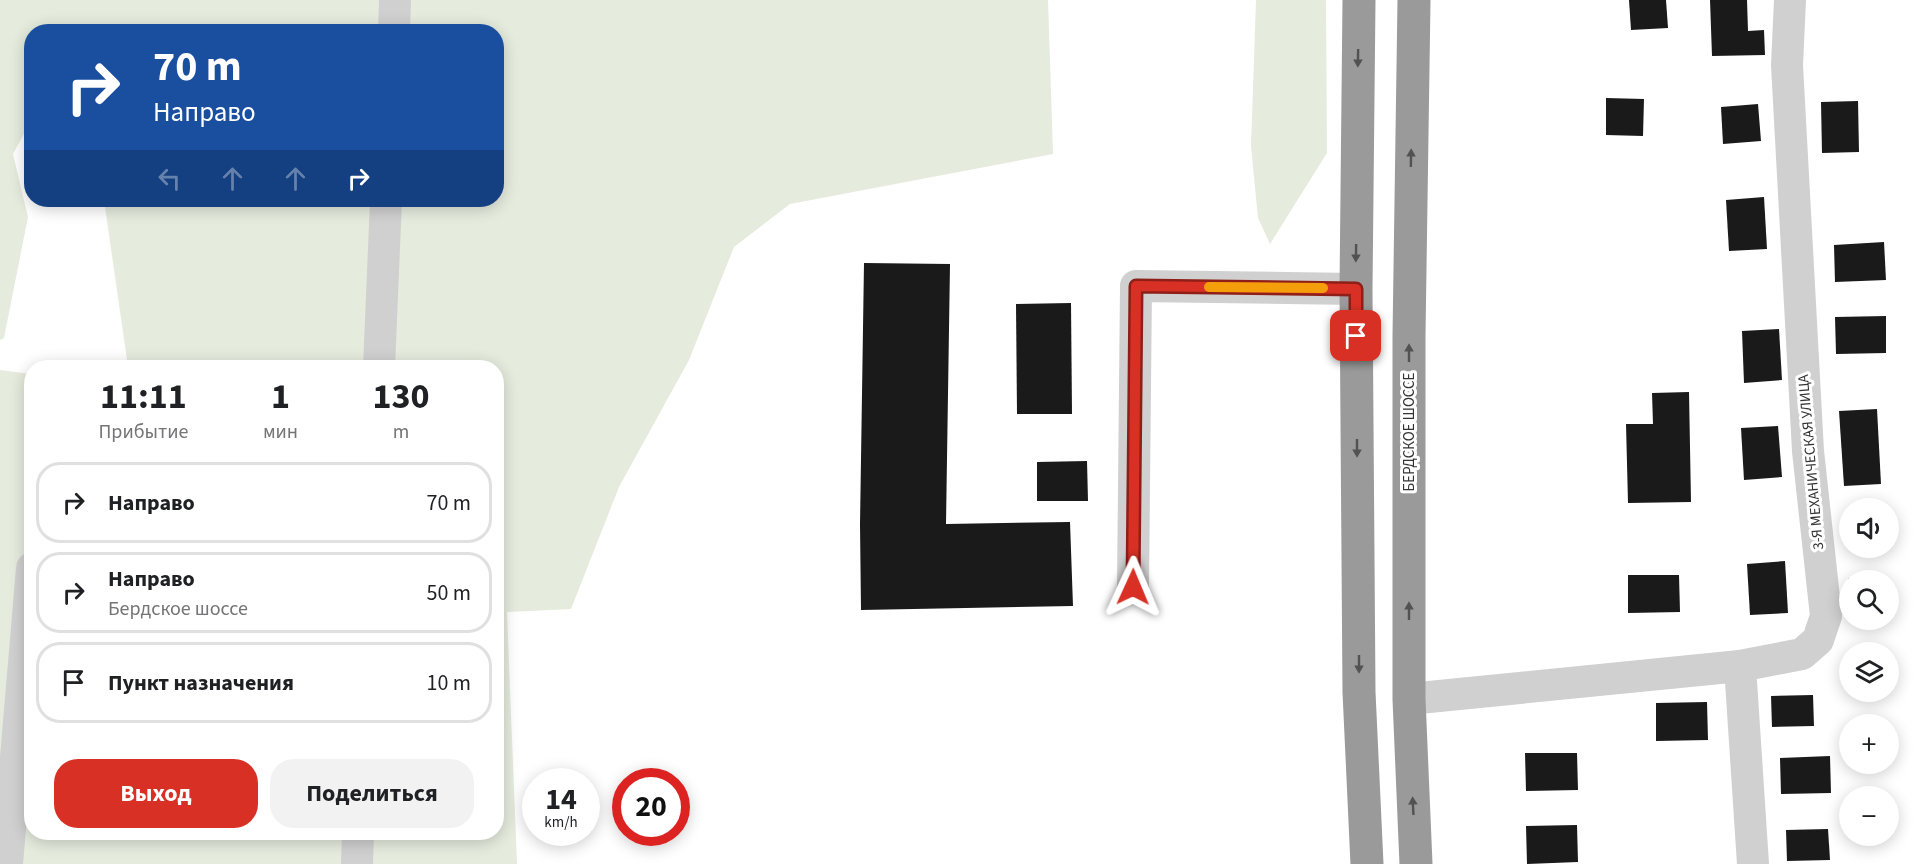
<!DOCTYPE html>
<html lang="ru">
<meta charset="utf-8">
<style>
:root{--surface:#fff;--page:#f2f2f2;--text:#202124;--muted:#757577;--line:#e0e0e0;--accent:#d93025}
body{margin:0;font-family:"Source Sans 3",sans-serif;background:var(--page);color:var(--text);height:100vh;display:flex;flex-direction:column;font-size:22px;white-space:nowrap}
*{box-sizing:border-box;margin:0}
p{font-size:20px;color:var(--muted)}
.icon{flex:none;width:33px;height:33px;fill:none;stroke:currentColor;stroke-width:2;stroke-linecap:round;stroke-linejoin:round}
.map{position:relative;flex:1;overflow:hidden}
.panel{position:absolute;left:24px;top:360px;width:480px;height:480px;display:flex;flex-direction:column;background:var(--surface);border-radius:24px;box-shadow:0 3px 15px #0003}
.panel>*{flex:none}
.guide{position:absolute;left:24px;top:24px;width:480px;height:183px;border-radius:24px;box-shadow:0 3px 15px #0003;background:#1a4fa0;color:#fff;overflow:hidden}
.tools{position:absolute;left:1839px;top:498px;display:grid;gap:12px}
.tools a{display:grid;place-items:center;width:60px;height:60px;border-radius:50%;background:var(--surface);box-shadow:0 3px 15px #0003;font-size:30px}
.speed{position:absolute;left:522px;top:768px;display:flex;gap:12px;font-size:30px;font-weight:700;text-align:center}
.speed>*{display:grid;place-content:center;width:78px;height:78px;border-radius:50%;background:var(--surface);box-shadow:0 3px 15px #0003;line-height:1}
.speed small{font-size:15px;font-weight:400}
.speed .limit{border:9px solid #d22;background:#fff;color:#111}
.pin{position:absolute;display:grid;place-items:center;width:51px;height:51px;color:#fff;margin:-26px;border-radius:12px;box-shadow:0 3px 9px #0006}
.me{position:absolute;width:66px;margin:-33px;rotate:1deg;stroke-linejoin:round;filter:drop-shadow(0 0 4px #0008)}
.turn{display:flex;align-items:center;gap:21px;height:126px;padding:0 30px;font-size:27px}
.turn .icon{width:78px;height:78px;stroke-width:2.5}
.turn b{display:block;font-size:42px;line-height:51px}
.lanes{display:flex;align-items:center;height:57px;padding:0 30px;background:#0003;justify-content:center;gap:30px;direction:ltr}
.lanes .off{opacity:.35}
.eta{display:flex;justify-content:space-evenly;align-items:center;height:102px;text-align:center}
.eta b{font-size:36px;font-weight:700;line-height:42px}
.action{display:flex;gap:12px;margin-top:auto;padding:12px 30px}
.action a{flex:1;height:69px;border-radius:24px;background:var(--accent);color:#fff;font-size:24px;font-weight:700;line-height:69px;text-align:center}
.action a+a{background:var(--page);color:var(--text)}
ul{padding:0;list-style:none}
li{display:flex;align-items:center;gap:18px;height:81px;margin:0 12px 9px;padding:0 18px;border:3px solid var(--line);border-radius:24px}
li div{flex:1}
li b{display:block;font-size:22px}
li em{font-style:normal}
.map>svg:first-child{display:block}
</style>
<div class="map">
<svg width="1917" height="864" viewBox="0 0 1917 864">
<rect width="100%" height="100%" fill="#fff"/>
<g fill="#e5ecde">
<polygon points="0,0 1048,0 1053,154 790,204 734,247 689,360 619,487 571,609 507,612 517,864 0,864 0,370 31,374 32,832 496,832 496,368 128,367 104,200 496,200 496,32 32,32 31,121 13,154 28,217 4,338 0,340"/>
<polygon points="1256,0 1326,0 1327,153 1270,244 1258,218 1251,146"/>
</g>
<g fill="#1a1a1a">
<polygon points="1629,0 1666,0 1668,28 1631,30"/>
<polygon points="1710,0 1747,0 1748,31 1764,30 1765,55 1712,56"/>
<polygon points="1606,98 1644,99 1643,136 1606,135"/>
<polygon points="1858,101 1859,152 1822,153 1821,102"/>
<polygon points="1758,104 1761,141 1723,144 1721,107"/>
<polygon points="1764,197 1767,249 1729,251 1726,200"/>
<polygon points="1884,242 1886,280 1835,282 1834,245"/>
<polygon points="864,263 950,264 946,524 1070,522 1073,606 861,610 860,525"/>
<polygon points="1071,303 1072,414 1017,414 1016,304"/>
<polygon points="1886,316 1886,353 1836,354 1835,317"/>
<polygon points="1779,329 1782,380 1744,383 1742,331"/>
<polygon points="1689,392 1691,502 1628,503 1626,424 1653,424 1652,393"/>
<polygon points="1877,409 1881,484 1844,486 1839,411"/>
<polygon points="1778,426 1782,477 1744,480 1741,428"/>
<polygon points="1087,461 1088,501 1037,501 1037,462"/>
<polygon points="1785,561 1788,613 1750,615 1747,564"/>
<polygon points="1628,575 1679,575 1680,612 1628,613"/>
<polygon points="1886,577 1887,580 1848,580 1848,578"/>
<polygon points="1813,695 1814,726 1772,727 1771,696"/>
<polygon points="1707,702 1708,740 1656,741 1656,703"/>
<polygon points="1525,753 1577,753 1578,790 1526,791"/>
<polygon points="1830,756 1831,793 1781,794 1780,758"/>
<polygon points="1577,825 1578,862 1527,864 1526,826"/>
<polygon points="1828,829 1830,860 1787,861 1786,830"/>
</g>
<g fill="none" stroke-linecap="round" stroke-linejoin="round">
<g stroke="#d0d0d0" stroke-width="32">
<polyline points="394,32 395,0"/>
<polyline points="379,368 386,200"/>
<polyline points="1133,587 1136,286 1356,289"/>
<polyline points="1409,699 1740,666"/>
<polyline points="7,864 32,568"/>
<polyline points="357,864 358,832"/>
<polyline points="1753,864 1740,666 1802,654 1818,640 1826,616 1808,451 1787,65 1790,0"/>
</g>
<g stroke="#9a9a9a" stroke-width="33">
<polyline points="1359,0 1356,289 1359,692 1367,864"/>
<polyline points="1414,0 1409,336 1409,699 1416,864"/>
</g>
</g>
<defs><path id="oneway-solid" d="M-6-.8H1V-3.2L6.5 0L1 3.2V.8H-6Z" transform="scale(1.5)"/></defs>
<g fill="#525252">
<use href="#oneway-solid" transform="translate(1358 58) rotate(91)"/>
<use href="#oneway-solid" transform="translate(1411 158) rotate(-89)"/>
<use href="#oneway-solid" transform="translate(1356 253) rotate(91)"/>
<use href="#oneway-solid" transform="translate(1409 353) rotate(-90)"/>
<use href="#oneway-solid" transform="translate(1357 448) rotate(90)"/>
<use href="#oneway-solid" transform="translate(1409 611) rotate(-90)"/>
<use href="#oneway-solid" transform="translate(1359 664) rotate(90)"/>
<use href="#oneway-solid" transform="translate(1413 806) rotate(-93)"/>
</g>
<g fill="none" stroke-linecap="round" stroke-linejoin="round">
<defs>
<polyline id="route" points="1133,587 1136,286 1356,289 1356,336"/>
</defs>
<use href="#route" stroke="#8d1f18" stroke-width="15"/>
<use href="#route" stroke="#d93025" stroke-width="10"/>
<polyline stroke="#f59e0b" stroke-width="10" points="1209,287 1323,288"/>
</g>
<g text-anchor="middle" dominant-baseline="central" stroke-width="6" stroke-linejoin="round" paint-order="stroke">
<g font-size="15" fill="#333" stroke="#fff">
<text transform="translate(1409 432) rotate(-90)">БЕРДСКОЕ ШОССЕ</text>
<text transform="translate(1811 462) rotate(-95)">3-Я МЕХАНИЧЕСКАЯ УЛИЦА</text>
</g>
</g>
</svg>
<div class="tools">
<a><svg class="icon" aria-label="sound" viewBox="0 0 24 24"><path d="M4 9h4l5-4v14l-5-4H4zM17 9q2 3 0 6"/></svg></a>
<a><svg class="icon" aria-label="search" viewBox="0 0 24 24"><circle cx="10" cy="10" r="6"/><path d="M15 15l6 6"/></svg></a>
<a><svg class="icon" aria-label="layers" viewBox="0 0 24 24"><path d="M12 4l9 5-9 5-9-5zM3 14l9 5 9-5"/></svg></a>
<a>+</a>
<a>−</a>
</div>
<div class="speed"><div>14<small>km/h</small></div><div class="limit">20</div></div>
<div class="pin" style="left:1356px;top:336px;background:#d93025"><svg class="icon" aria-label="arrive" viewBox="0 0 24 24"><path d="M6 21V4h12l-3 4 3 4H6"/></svg></div>
<svg class="me" style="left:1133px;top:587px" viewBox="-20 -20 40 40"><path d="M0-17L14 15 0 8-14 15z" fill="#d93025" stroke="#fff" stroke-width="4"/></svg>
<div class="guide">
<div class="turn"><svg class="icon" aria-label="right" viewBox="0 0 24 24"><path d="M7 20v-9h11M14 6l5 5-5 5"/></svg><div><b>70 m</b>Направо</div></div>
<div class="lanes"><svg class="icon off" aria-label="left" viewBox="0 0 24 24"><path d="M17 20v-9H6M10 6l-5 5 5 5"/></svg><svg class="icon off" aria-label="ahead" viewBox="0 0 24 24"><path d="M12 20V5M6 11l6-6 6 6"/></svg><svg class="icon off" aria-label="ahead" viewBox="0 0 24 24"><path d="M12 20V5M6 11l6-6 6 6"/></svg><svg class="icon" aria-label="right" viewBox="0 0 24 24"><path d="M7 20v-9h11M14 6l5 5-5 5"/></svg></div>
</div>
<section class="panel">
<div class="eta">
<div><b>11:11</b><p>Прибытие</p></div>
<div><b>1</b><p>мин</p></div>
<div><b>130</b><p>m</p></div>
</div>
<ul>
<li><svg class="icon" aria-label="right" viewBox="0 0 24 24"><path d="M7 20v-9h11M14 6l5 5-5 5"/></svg><div><b>Направо</b></div><em>70 m</em></li>
<li><svg class="icon" aria-label="right" viewBox="0 0 24 24"><path d="M7 20v-9h11M14 6l5 5-5 5"/></svg><div><b>Направо</b><p>Бердское шоссе</p></div><em>50 m</em></li>
<li><svg class="icon" aria-label="arrive" viewBox="0 0 24 24"><path d="M6 21V4h12l-3 4 3 4H6"/></svg><div><b>Пункт назначения</b></div><em>10 m</em></li>
</ul>
<div class="action"><a>Выход</a><a>Поделиться</a></div>
</section>
</div>
